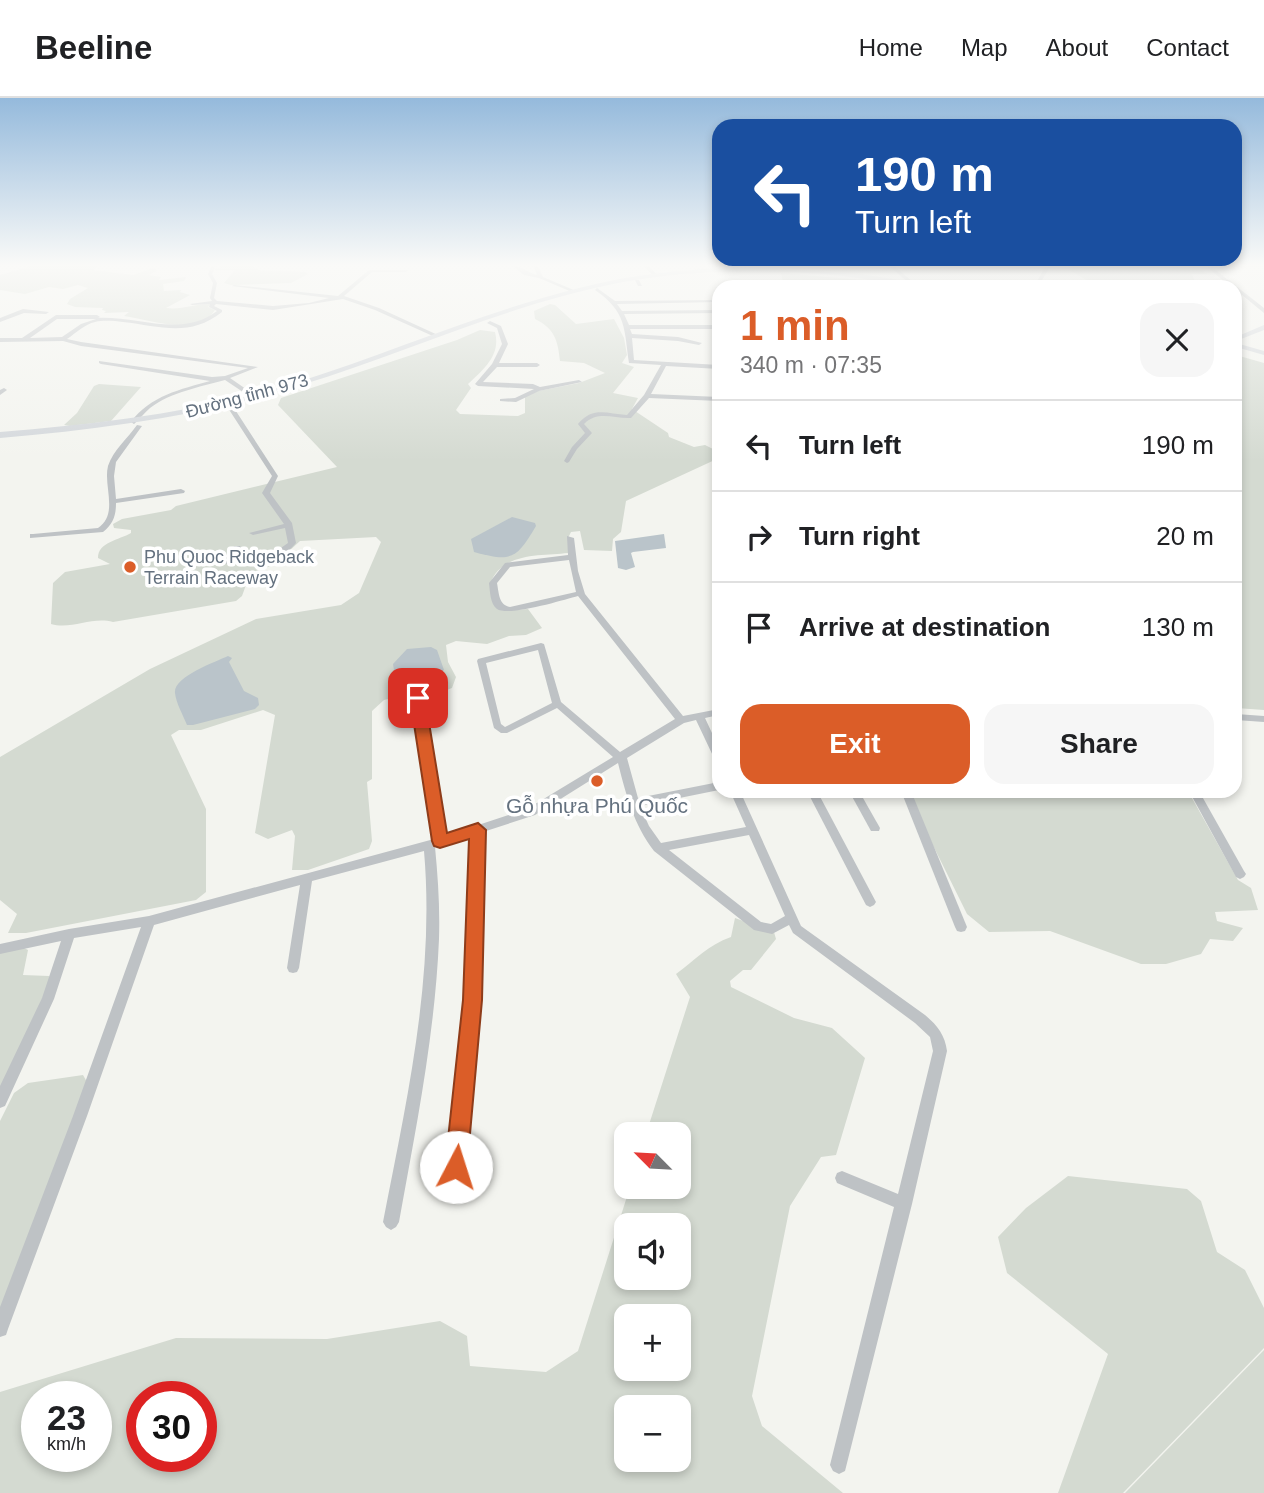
<!DOCTYPE html>
<meta charset="utf-8">
<style>
:root{--surface:#fff;--page:#f6f6f6;--text:#202124;--muted:#757577;--line:#e0e0e0;--accent:#db5d28}
body{margin:0;font-family:Arial,sans-serif;background:var(--page);color:var(--text);height:100vh;display:flex;flex-direction:column;font-size:26px;white-space:nowrap}
*{box-sizing:border-box;margin:0}
p{font-size:23px;color:var(--muted)}
.icon{flex:none;width:38px;height:38px;fill:none;stroke:currentColor;stroke-width:2;stroke-linecap:round;stroke-linejoin:round}
.map{position:relative;flex:1;overflow:hidden}
.drawer{position:absolute;left:712px;top:182px;width:530px;height:518px;display:flex;flex-direction:column;background:var(--surface);border-radius:21px;box-shadow:0 4px 10px #0003}
.drawer>*{flex:none}
.hud{position:absolute;left:712px;top:21px;width:530px;height:147px;border-radius:21px;box-shadow:0 4px 10px #0003;background:#1a4fa0;color:#fff;overflow:hidden}
.needle{width:46px;rotate:294deg}
.buttons{position:absolute;left:614px;top:1024px;display:grid;gap:14px}
.buttons a{display:grid;place-items:center;width:77px;height:77px;border-radius:14px;background:var(--surface);box-shadow:0 4px 10px #0003;font-size:35px}
.speed{position:absolute;left:21px;top:1283px;display:flex;gap:14px;font-size:35px;font-weight:700;text-align:center}
.speed>*{display:grid;place-content:center;width:91px;height:91px;border-radius:50%;background:var(--surface);box-shadow:0 4px 10px #0003;line-height:1}
.speed small{font-size:18px;font-weight:400}
.speed .limit{border:10px solid #d22;background:#fff;color:#111}
.pin{position:absolute;display:grid;place-items:center;width:60px;height:60px;color:#fff;margin:-30px;border-radius:14px;box-shadow:0 4px 10px #0006}
.me{position:absolute;width:77px;margin:-38px;rotate:5deg;stroke-linejoin:round;filter:drop-shadow(0 0 5px #0008)}
.turn{display:flex;align-items:center;gap:24px;height:147px;padding:0 28px;font-size:32px}
.turn .icon{width:91px;height:91px;stroke-width:2.5}
.turn b{display:block;font-size:49px;line-height:60px}
.round{display:grid;place-items:center;flex:none;width:74px;height:74px;border-radius:21px;background:var(--page)}
.summary{display:flex;align-items:center;justify-content:space-between;height:119px;padding:0 28px}
h1{font-size:42px;font-weight:600;line-height:52px;color:var(--accent)}
.primary-button{display:flex;gap:14px;margin-top:auto;padding:14px 28px}
.primary-button a{flex:1;height:80px;border-radius:21px;background:var(--accent);color:#fff;font-size:28px;font-weight:600;line-height:80px;text-align:center}
.primary-button a+a{background:var(--page);color:var(--text)}
ul{padding:0;list-style:none}
li{display:flex;align-items:center;gap:21px;height:91px;padding:0 28px;border-top:2px solid var(--line)}
li div{flex:1}
li b{display:block;font-size:26px}
li em{font-style:normal}
header{display:flex;align-items:center;gap:42px;box-sizing:border-box;height:98px;padding:0 35px;background:var(--surface);border-bottom:2px solid var(--line)}
header strong{font-size:33px}
nav{display:flex;gap:38px;margin-inline-start:auto;font-size:24px}
.map>svg:first-child{display:block}
</style>
<header>
<strong>Beeline</strong>
<nav><a>Home</a><a>Map</a><a>About</a><a>Contact</a></nav>
</header>
<div class="map">
<svg width="1264" height="1395" viewBox="0 0 1264 1395">
<rect width="100%" height="100%" fill="#f3f4ef"/>
<g fill="#d4dad1" fill-rule="evenodd">
<path d="M34 167H98L94 172 133 177 155 169 156 173 149 177 161 179 159 182 186 179 184 183 163 186 164 193 181 192 180 194 190 197 166 210C182 212 193 206 209 206H211L208 209 215 212C197 240 149 221 124 218L129 214 104 215 106 213 102 212 103 210 75 209 67 206 70 201 88 190 78 187 63 191 49 189 25 196 0 192V177Z"/>
<polygon points="224,167 252,167 258,172 306,174 308,176 291,185 231,187 224,185 235,172 214,172"/>
<polygon points="1081,167 1194,167 1207,176 1192,176 1197,189 1095,189 1097,188 1064,169"/>
<polygon points="781,175 885,184 891,187 788,189 784,188"/>
<path d="M550 206 555 207 576 226 614 221 624 240 627 257 622 265 634 269 613 295 638 300 632 311 668 335 669 339 694 349 705 347 719 354V360L626 403 621 434 613 441 612 453 584 452 580 433 571 434 568 440V455C541 458 500 454 490 487L503 513 528 511 542 530 526 537 509 538 487 546 456 543 446 547 448 564 456 579 452 590 433 597 424 592 384 602 372 613V681L367 684 372 743 369 751 308 772H292L295 738 292 732 268 741 255 735 275 617 263 612 201 632H179L171 637 206 711V794L196 802 26 835H8L17 816 0 802V659L150 571 256 521 341 507 359 495 381 444 376 439 300 443 275 466 250 476 242 498 236 503 113 524C92 518 72 532 51 526L53 485 65 474 110 466 98 460C98 444 119 442 131 435V432L114 430 113 426 122 421 171 412 176 408 337 369 278 307 281 300 457 242 480 232 495 234C501 257 484 271 468 286L471 290 456 312 460 316 518 318 525 315V298L528 295 579 285 605 275 584 265 560 263C558 242 554 230 535 221L534 213Z"/>
<polygon points="1236,257 1264,265 1264,612 1236,610"/>
<polygon points="99,286 141,289 111,323 70,328 64,327 77,315 94,288"/>
<polygon points="910,693 1188,693 1238,782 1251,790 1258,812 1215,814 1217,823 1243,830 1233,843 1210,841 1201,856 1166,866 1141,866 1050,833 989,834 967,816 918,717"/>
<path d="M735 820 774 834 776 841 751 872H743L730 883 731 889 794 920 832 930 865 960 836 1057 821 1059 790 1108 752 1298 762 1328 843 1395H0V1294L176 1240 327 1241 440 1223 467 1238 470 1268 546 1274 578 1253 630 1089 679 1088V1036H646L690 899 676 876C695 862 708 847 731 839ZM626 1127H679V1180H626ZM626 1218H679V1270H626ZM37 1298H96V1358H37ZM142 1298H201V1358H142ZM626 1309H679V1362H626Z"/>
<polygon points="24,850 28,852 23,877 49,878 49,885 0,997 0,855"/>
<polygon points="83,977 87,984 0,1219 0,1023 14,995 28,985"/>
<polygon points="1068,1078 1187,1091 1201,1103 1217,1154 1245,1172 1264,1210 1264,1250 1123,1395 1058,1395 1108,1256 1007,1175 998,1139 1026,1110"/>
<polygon points="1264,1252 1264,1395 1125,1395"/>
</g>
<g fill="#bac4ca">
<path d="M512 419 535 425 536 428C516 462 511 464 474 454L471 441Z"/>
<polygon points="664,436 666,450 633,454 631,455 635,469 626,472 618,470 615,443"/>
<polygon points="431,549 437,552 444,572 441,574 420,575 409,571 402,575 394,572 393,566 407,551"/>
<path d="M228 558 232 560 229 564 244 593 258 600 259 607 255 611 193 627H187C183 617 176 605 175 595 173 579 215 564 228 558Z"/>
</g>
<g fill="none" stroke-linecap="round" stroke-linejoin="round">
<g fill="#bec2c5" fill-rule="evenodd">
<path d="M212 167H216L212 176 217 185 214 200 217 203 273 208 309 205 329 200 232 188 234 187 338 198 369 172H408L406 174H372L344 198 379 210 440 238 435 239 375 212 343 201 273 212 216 206 214 208 222 212V214C189 240 160 228 123 224 114 223 104 222 95 224 85 226 76 235 67 241L81 244 258 269 230 280 256 298V300H252L225 282C200 289 171 294 150 310 144 315 140 321 134 326L131 324C150 298 181 291 210 283L101 266 99 265V263L212 279 225 278 248 270 81 248 63 243 0 244V240H22L56 217H97L100 219 98 220C137 218 182 240 217 213L209 209 210 206 192 207 190 206 212 203 210 200 213 185 208 176ZM57 221H96L81 226 62 239 30 240Z"/>
<path d="M511 167C520 167 528 175 537 177L533 167H537L543 179 576 193 572 194 539 180 524 177Z"/>
<polygon points="642,167 647,167 659,178 655,179"/>
<polygon points="888,167 893,167 913,184 909,185"/>
<polygon points="1046,167 1051,167 1038,189 1034,189"/>
<polygon points="1264,167 1264,169 1213,170 1264,210 1264,215 1236,192 1236,189 1231,189 1207,169"/>
<polygon points="635,182 639,182 642,188 638,188"/>
<path d="M597 190 615 203 719 202V204L617 206 622 213 719 212V215L624 216 629 227H719V231H630L632 236 678 239 702 245 699 247 678 243 632 240 634 262 719 267V271L666 268 651 296 719 299V303L649 300 631 320C614 321 598 312 584 326L592 335 577 351 569 364 567 365 564 363 572 349 585 335 578 326C593 308 607 316 627 317L644 297 661 267 629 265C624 231 627 214 595 192Z"/>
<polygon points="23,211 49,214 46,216 24,215 0,224 0,220"/>
<polygon points="490,223 501,228 508,246 499,265 537,265 540,267 537,269 497,269 483,284 533,286 540,289 579,282 582,284 539,293 516,304 500,303 500,301 515,300 534,291 478,288 475,286 492,266 502,246 497,230 487,225"/>
<polygon points="4,290 7,292 0,297 0,292"/>
<path d="M231 308 234 310 278 378 270 395 292 425 296 445C283 460 262 472 242 467L240 464 215 467 211 465 215 463 238 459 233 450 234 448H240L248 463 250 464 268 459 288 445 285 430 253 437 249 435 284 426 262 395 272 378 228 310Z"/>
<path d="M137 327 142 328 116 364 114 378 116 401 181 391 185 393 184 395 116 405C116 418 113 426 103 434L30 440V436H33L98 430C119 416 103 388 108 368 113 352 128 340 137 327Z"/>
<path d="M567 438 574 440 578 473 585 496 683 618 719 611V617L705 620 719 650V664L714 660 696 622 684 625 627 660 638 700 719 684V692L640 708 649 728 661 745 746 729 730 693H740L801 828 925 917C937 927 945 937 947 953L912 1106 845 1373 839 1376 833 1373 830 1367 894 1109 837 1085 835 1080 837 1075 842 1073 898 1096 933 953 930 939 915 925 793 835 789 827 772 836 754 832 654 753C634 727 626 697 618 665L535 717 483 734 479 902 463 1070 461 1075 456 1077 451 1075 449 1070 467 902 472 737 435 749C438 780 440 810 439 841 435 936 416 1030 399 1124L396 1129 391 1132 386 1129 383 1124C407 1001 435 879 424 753L312 783 299 870 297 874 293 875 289 874 287 870 300 787 154 827 87 1018 8 1231 6 1237 0 1239V1209L73 1018 141 829 74 840 54 901 5 1008 0 1010V988L42 900 61 843 0 856V846L69 831 149 818 434 741 413 600 415 598 418 597 423 600 445 738 527 711 613 659 557 610 507 635H501L494 630 477 563 478 561 541 545 544 546 561 604 620 654 675 621 578 498C563 502 508 519 497 511 490 506 490 493 489 485L505 465 568 457ZM569 462 576 494 510 509C499 507 499 496 497 485L510 469ZM538 552 552 605 505 629 501 626 486 565ZM749 737 785 818 771 826 761 824 669 752Z"/>
<polygon points="1236,616 1264,618 1264,624 1236,622"/>
<polygon points="807,693 817,693 876,804 874,807 870,809 866,807"/>
<polygon points="849,693 859,693 880,730 879,733 871,733"/>
<polygon points="901,693 911,693 967,829 965,833 961,834 957,833 955,829"/>
<polygon points="1189,693 1199,693 1244,773 1246,776 1244,779 1240,781 1236,779"/>
</g>
<g fill="#d3d7db" fill-rule="evenodd">
<path d="M742 169 861 176 943 189C903 189 863 179 823 176 756 171 688 172 623 184 511 205 409 254 301 287 203 318 102 331 0 340V334C101 326 201 314 298 284 392 254 483 214 579 190 633 176 687 171 742 169Z"/>
<polygon points="1264,227 1264,232 1236,243 1236,239"/>
<polygon points="1236,245 1264,253 1264,257 1236,249"/>
</g>
</g>
<linearGradient id="sky" x2="0" y2="1"><stop stop-color="#95badc"/><stop offset="0.46" stop-color="#fafaf8"/><stop offset="1" stop-color="#fafaf8" stop-opacity="0"/></linearGradient>
<rect width="1264" height="363" fill="url(#sky)"/>
<polygon fill="#db5d28" stroke="#8e3c1a" stroke-width="2" points="418,595 425,600 447,735 478,725 486,732 482,902 467,1069 464,1077 456,1081 448,1077 445,1069 463,902 469,741 440,750 434,748 432,743 410,600"/>
<g fill="#db5d28" stroke="#fff" stroke-width="2.5">
<circle cx="130" cy="469" r="7"/>
<circle cx="597" cy="683" r="7"/>
</g>
<g text-anchor="middle" dominant-baseline="central" stroke-width="7" stroke-linejoin="round" paint-order="stroke">
<g font-size="18" fill="#64717f" stroke="#fff">
<text transform="translate(247 298) rotate(-15)">Đường tỉnh 973</text>
</g>
<g font-size="18" fill="#64717f" stroke="#fff" text-anchor="start">
<text x="144" y="459">Phu Quoc Ridgeback<tspan x="144" dy="21">Terrain Raceway</tspan></text>
</g>
<g font-size="21" fill="#64717f" stroke="#fff">
<text x="597" y="707">Gỗ nhựa Phú Quốc</text>
</g>
</g>
</svg>
<div class="buttons">
<a><svg class="needle" viewBox="-14 -14 28 28"><path d="M0-13l5 13h-10z" fill="#e53935"/><path d="M0 13l5-13h-10z" fill="#757577"/></svg></a>
<a><svg class="icon" aria-label="sound" viewBox="0 0 24 24"><path d="M4 9h4l5-4v14l-5-4H4zM17 9q2 3 0 6"/></svg></a>
<a>+</a>
<a>−</a>
</div>
<div class="speed"><div>23<small>km/h</small></div><div class="limit">30</div></div>
<div class="pin" style="left:418px;top:600px;background:#d93025"><svg class="icon" aria-label="arrive" viewBox="0 0 24 24"><path d="M6 21V4h12l-3 4 3 4H6"/></svg></div>
<svg class="me" style="left:456px;top:1069px" viewBox="-20 -20 40 40"><circle r="19" fill="#fff"/><path d="M0-13L10 11 0 6-10 11z" fill="#db5d28"/></svg>
<div class="hud">
<div class="turn"><svg class="icon" aria-label="left" viewBox="0 0 24 24"><path d="M17 20v-9H6M10 6l-5 5 5 5"/></svg><div><b>190 m</b>Turn left</div></div>
</div>
<section class="drawer">
<div class="summary"><div><h1>1 min</h1><p>340 m · 07:35</p></div><a class="round"><svg class="icon" aria-label="close" viewBox="0 0 24 24"><path d="M6 6l12 12M18 6L6 18"/></svg></a></div>
<ul>
<li><svg class="icon" aria-label="left" viewBox="0 0 24 24"><path d="M17 20v-9H6M10 6l-5 5 5 5"/></svg><div><b>Turn left</b></div><em>190 m</em></li>
<li><svg class="icon" aria-label="right" viewBox="0 0 24 24"><path d="M7 20v-9h11M14 6l5 5-5 5"/></svg><div><b>Turn right</b></div><em>20 m</em></li>
<li><svg class="icon" aria-label="arrive" viewBox="0 0 24 24"><path d="M6 21V4h12l-3 4 3 4H6"/></svg><div><b>Arrive at destination</b></div><em>130 m</em></li>
</ul>
<div class="primary-button"><a>Exit</a><a>Share</a></div>
</section>
</div>
